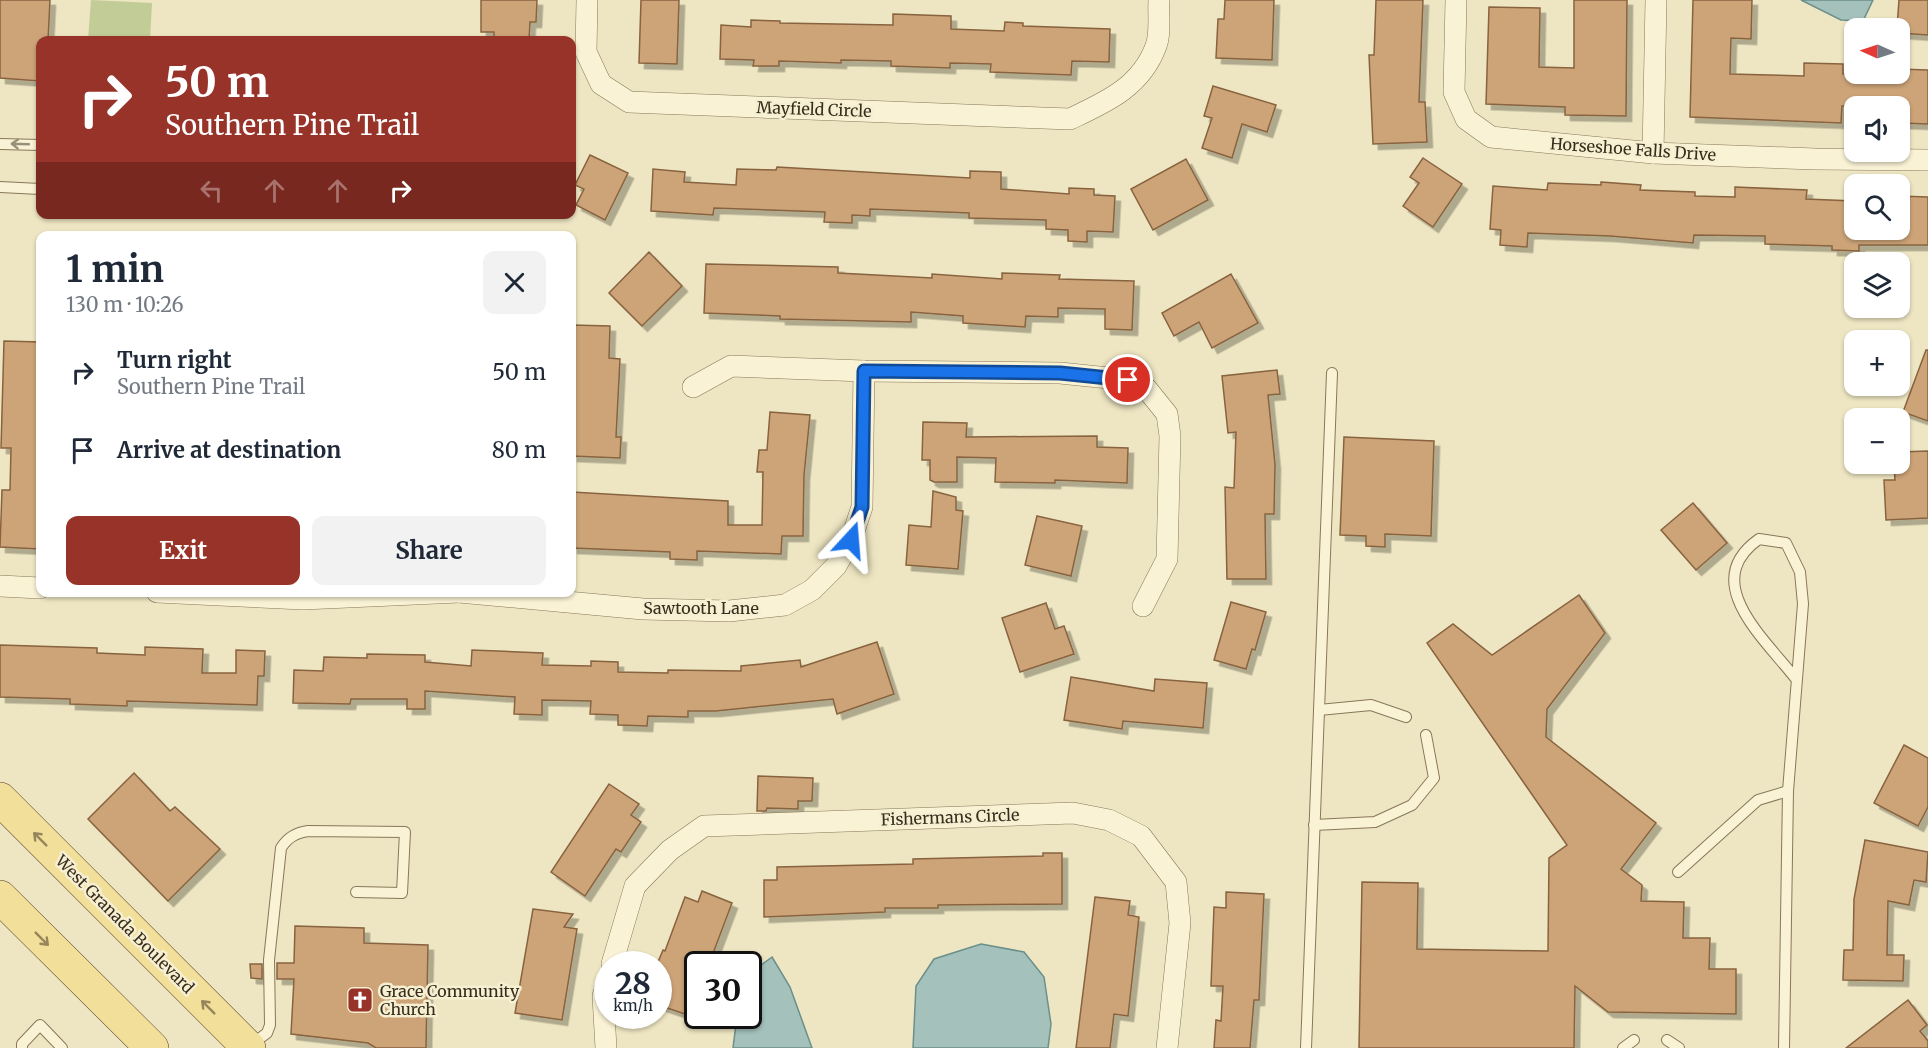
<!DOCTYPE html>
<meta charset="utf-8">
<style>
:root{--surface:#fff;--page:#f2f2f3;--text:#1f2937;--muted:#747a83;--accent:#983329}
body{margin:0;font-family:Merriweather,serif;background:var(--page);color:var(--text);height:100vh;display:flex;flex-direction:column;font-size:22px;white-space:nowrap}
*{box-sizing:border-box;margin:0}
p{font-size:20px;color:var(--muted)}
.icon{flex:none;width:33px;height:33px;fill:none;stroke:currentColor;stroke-width:2;stroke-linecap:round;stroke-linejoin:round}
.map{position:relative;flex:1;overflow:hidden}
.panel{position:absolute;left:36px;top:231px;width:540px;height:366px;display:flex;flex-direction:column;background:var(--surface);border-radius:12px;box-shadow:0 2px 4px #0004}
.panel>*{flex:none}
.top-card{position:absolute;left:36px;top:36px;width:540px;height:183px;border-radius:12px;box-shadow:0 2px 4px #0004;background:#983329;color:#fff;overflow:hidden}
.needle{width:39px;rotate:273deg}
.fabs{position:absolute;left:1844px;top:18px;display:grid;gap:12px}
.fabs a{display:grid;place-items:center;width:66px;height:66px;border-radius:12px;background:var(--surface);box-shadow:0 2px 4px #0004;font-size:30px}
.speed{position:absolute;left:594px;top:951px;display:flex;gap:12px;font-size:30px;font-weight:700;text-align:center}
.speed>*{display:grid;place-content:center;width:78px;height:78px;border-radius:50%;background:var(--surface);box-shadow:0 2px 4px #0004;line-height:1}
.speed small{font-size:15px;font-weight:400}
.speed .limit{border:3px solid #111;border-radius:9px;background:#fff;color:#111}
.pin{position:absolute;display:grid;place-items:center;width:51px;height:51px;color:#fff;margin:-26px;border:3px solid #fff;border-radius:50%;box-shadow:0 2px 6px #0007}
.me{position:absolute;width:66px;margin:-33px;rotate:19deg;stroke-linejoin:round;filter:drop-shadow(0 0 4px #0008)}
.turn{display:flex;align-items:center;gap:21px;height:126px;padding:0 30px;font-size:27px}
.turn .icon{width:78px;height:78px;stroke-width:2.5}
.turn b{display:block;font-size:42px;line-height:51px}
.lanes{display:flex;align-items:center;height:57px;padding:0 30px;background:#0003;justify-content:center;gap:30px;direction:ltr}
.lanes .off{opacity:.35}
.round{display:grid;place-items:center;flex:none;width:63px;height:63px;border-radius:12px;background:var(--page)}
.overview{display:flex;align-items:center;justify-content:space-between;height:102px;padding:0 30px}
h1{font-size:36px;font-weight:700;line-height:45px}
.button{display:flex;gap:12px;margin-top:auto;padding:12px 30px}
.button a{flex:1;height:69px;border-radius:12px;background:var(--accent);color:#fff;font-size:24px;font-weight:700;line-height:69px;text-align:center}
.button a+a{background:var(--page);color:var(--text)}
ul{padding:0;list-style:none}
li{display:flex;align-items:center;gap:18px;height:78px;padding:0 30px}
li div{flex:1}
li b{display:block;font-size:22px}
li em{font-style:normal}
.map>svg:first-child{display:block}
</style>
<div class="map">
<svg width="1928" height="1048" viewBox="0 0 1928 1048">
<defs>
<filter id="shadow"><feDropShadow dx="5.5" dy="5.5" stdDeviation="0" flood-color="#0004"/></filter>
</defs>
<rect width="100%" height="100%" fill="#eee6c2"/>
<polygon fill="#c1cc96" points="91,0 152,3 150,40 88,40"/>
<g fill="#a5c1bb" stroke="#6b8f8a" stroke-width="1.5">
<polygon points="1801,0 1873,0 1863,21 1841,20"/>
<polygon points="981,944 1024,952 1044,977 1051,1024 1048,1048 913,1048 916,986 934,959"/>
<polygon points="772,957 790,987 812,1048 733,1048 737,1016 748,1016 749,974"/>
</g>
<g fill="#cda478" stroke="#88633f" stroke-width="1.5" filter="url(#shadow)">
<polygon points="0,0 50,0 48,40 40,40 40,81 0,78"/>
<polygon points="481,0 537,0 536,22 530,22 529,40 494,40 494,32 481,32"/>
<polygon points="641,0 679,0 677,64 639,63"/>
<polygon points="1225,0 1274,0 1272,60 1216,58 1218,19 1224,19"/>
<polygon points="1376,0 1423,0 1419,102 1425,102 1427,142 1373,144 1369,55 1374,55"/>
<polygon points="1574,0 1627,0 1626,116 1565,115 1565,107 1486,104 1489,7 1540,8 1539,67 1574,68"/>
<polygon points="1693,0 1752,0 1751,39 1731,38 1730,74 1804,76 1804,63 1843,64 1843,74 1899,74 1899,69 1928,70 1928,124 1899,123 1899,106 1842,106 1841,123 1690,117"/>
<polygon points="1899,0 1928,0 1928,35 1899,33 1897,28"/>
<polygon points="893,14 951,16 951,29 1004,31 1005,22 1023,23 1023,26 1110,29 1109,62 1072,61 1071,75 990,72 991,64 950,63 950,68 891,66 891,61 841,60 841,63 779,61 779,66 753,66 754,60 720,59 721,25 751,27 751,20 780,21 780,23 893,25"/>
<polygon points="1213,86 1276,105 1267,132 1242,124 1232,158 1202,148 1212,118 1204,116"/>
<polygon points="590,155 628,173 605,220 576,205 584,189 575,185"/>
<polygon points="1423,158 1462,184 1433,227 1403,206 1419,183 1410,177"/>
<polygon points="1186,159 1208,200 1153,230 1131,189"/>
<polygon points="777,167 970,178 970,171 1001,172 1001,189 1069,194 1069,188 1094,189 1094,195 1115,196 1113,232 1087,231 1087,242 1068,241 1068,230 1046,229 1046,220 969,218 969,213 870,209 870,216 852,215 852,223 824,222 825,212 714,208 713,215 651,211 653,169 685,172 684,182 736,185 737,169 776,170"/>
<polygon points="1601,182 1641,185 1640,190 1695,192 1695,196 1735,197 1735,187 1807,190 1806,199 1854,201 1854,230 1899,230 1899,196 1928,197 1928,245 1859,245 1859,251 1832,250 1832,246 1765,244 1765,236 1694,235 1693,243 1610,236 1528,233 1527,247 1500,245 1501,230 1490,229 1493,186 1547,190 1548,183 1601,185"/>
<polygon points="649,252 682,286 642,326 609,293"/>
<polygon points="706,264 838,267 838,273 932,278 932,274 1002,279 1002,273 1060,275 1059,279 1134,281 1132,330 1105,329 1105,309 1058,308 1058,317 1026,316 1025,327 963,323 963,316 911,312 911,322 780,319 780,316 704,313"/>
<polygon points="1231,274 1258,323 1212,348 1199,322 1174,336 1162,313"/>
<polygon points="572,325 610,326 609,358 620,359 616,437 621,437 620,458 572,456"/>
<polygon points="4,341 40,342 40,549 0,547 2,490 10,490 11,448 1,448"/>
<polygon points="1926,350 1928,350 1928,421 1903,412"/>
<polygon points="1277,370 1280,394 1268,395 1275,464 1274,514 1265,514 1266,579 1227,579 1225,487 1234,488 1236,432 1228,433 1222,376"/>
<polygon points="770,412 810,415 804,475 803,536 782,536 781,554 697,551 697,560 670,559 670,552 572,548 572,492 728,501 728,525 762,525 763,472 757,472 759,450 767,450"/>
<polygon points="923,422 967,423 966,437 1097,436 1097,447 1128,448 1127,483 1055,480 1055,483 995,482 996,458 957,457 957,482 934,482 930,480 930,460 922,460"/>
<polygon points="1344,437 1434,441 1431,536 1385,534 1385,547 1366,546 1366,536 1340,535"/>
<polygon points="1928,451 1928,518 1886,520 1884,480 1895,480 1894,464 1899,464 1899,452"/>
<polygon points="933,491 956,497 956,510 963,511 958,569 906,565 909,525 931,527"/>
<polygon points="1693,503 1727,543 1696,570 1661,530"/>
<polygon points="1037,516 1082,526 1071,576 1025,565"/>
<polygon points="1579,595 1605,633 1547,709 1546,737 1656,823 1621,869 1642,885 1641,901 1684,902 1683,938 1710,938 1709,969 1736,969 1736,1014 1608,1012 1575,986 1574,1048 1359,1048 1362,882 1418,883 1417,949 1548,951 1549,858 1567,845 1427,643 1453,624 1492,655"/>
<polygon points="1231,602 1266,612 1255,650 1252,649 1246,669 1214,660"/>
<polygon points="1046,603 1055,629 1064,626 1074,654 1020,672 1002,618"/>
<polygon points="877,642 894,694 837,714 833,699 716,711 688,711 688,717 648,716 647,726 618,725 618,715 590,714 591,701 542,700 542,715 514,714 515,697 425,691 425,709 407,709 407,699 351,699 350,704 293,703 294,670 323,671 324,657 367,658 367,654 425,655 425,662 471,666 472,650 543,653 542,665 591,666 591,661 618,662 618,672 668,673 668,670 741,671 741,666 800,660 801,667"/>
<polygon points="0,645 97,648 97,653 145,655 145,647 203,649 202,673 236,673 236,650 265,651 264,676 258,676 257,705 127,701 127,706 70,704 70,699 0,697"/>
<polygon points="1071,677 1154,691 1155,679 1207,683 1203,728 1123,721 1122,729 1064,720"/>
<polygon points="1904,745 1928,758 1928,807 1918,826 1874,803"/>
<polygon points="134,773 170,811 175,807 220,849 168,901 88,819"/>
<polygon points="758,776 813,778 812,801 798,801 798,809 767,808 766,811 757,811"/>
<polygon points="609,784 639,804 631,815 641,822 621,852 616,849 585,896 551,872"/>
<polygon points="1865,840 1928,852 1926,882 1914,880 1909,905 1888,901 1887,955 1904,955 1903,981 1843,980 1844,950 1853,950 1854,899"/>
<polygon points="1043,853 1062,853 1062,904 938,905 938,908 885,908 885,912 764,917 764,880 777,880 777,867 913,864 913,859 1043,856"/>
<polygon points="702,891 732,903 709,964 698,964 698,980 685,1014 658,1005 658,962 663,950 665,951 685,897 698,902"/>
<polygon points="1226,892 1264,894 1259,1000 1254,1000 1250,1048 1214,1048 1216,1020 1221,1021 1223,986 1211,986 1214,907 1226,908"/>
<polygon points="1095,897 1130,901 1128,915 1139,917 1128,1016 1114,1014 1110,1048 1076,1048"/>
<polygon points="533,909 573,914 564,927 577,929 562,1020 515,1013"/>
<polygon points="295,926 364,928 364,943 428,945 426,1048 376,1048 368,1043 291,1034 294,979 277,979 277,963 294,963"/>
<polygon points="250,964 262,964 262,979 251,978"/>
<polygon points="1908,1000 1927,1025 1920,1031 1928,1041 1928,1048 1846,1048"/>
</g>
<g fill="none" stroke-linecap="round" stroke-linejoin="round">
<defs>
<g id="service">
<polyline points="0,144 40,145"/>
<polyline points="0,187 40,189"/>
<polyline points="1319,710 1371,705 1406,717"/>
<polyline points="1314,825 1375,822 1412,805 1434,778 1426,735"/>
<polyline points="1678,872 1758,800 1788,791"/>
<polyline points="1667,1040 1679,1048"/>
<path d="M251 1045 267 1033 270 1025 269 960 281 848C288 837 296 833 308 831L405 832 402 893 356 892"/>
<polyline points="22,1048 22,1044 40,1025 62,1048"/>
<polyline points="1306,1048 1332,373"/>
<polyline points="1623,1048 1634,1040"/>
<path d="M1784 1048 1788 791 1803 604 1800 572 1786 543 1759 539C1698 582 1765 639 1796 679"/>
</g>
<g id="minor">
<path d="M587 0 586 52 601 84 629 102 1070 119C1106 102 1141 87 1156 46 1161 33 1158 14 1159 0"/>
<polyline points="1456,0 1454,92 1466,119 1491,137 1653,153 1815,159 1928,160"/>
<polyline points="1653,153 1656,0"/>
<polyline points="693,387 731,366 864,371 1060,373 1128,380 1146,388 1167,414 1170,436 1167,559 1143,606"/>
<polyline points="0,586 40,588"/>
<polyline points="157,592 303,599 459,592"/>
<polyline points="459,592 643,609 729,611 785,605 812,590 836,566 851,540 862,507 864,371"/>
<polyline points="612,964 635,886 670,850 704,826 1073,813 1109,820 1141,836 1176,882 1180,923 1167,1048"/>
<polyline points="606,1048 603,996 608,981"/>
</g>
<g id="primary">
<polyline points="0,799 249,1048"/>
<polyline points="0,897 152,1048"/>
</g>
</defs>
<use href="#service" stroke="#887759" stroke-width="12"/>
<use href="#minor" stroke="#887759" stroke-width="22"/>
<use href="#primary" stroke="#56442d" stroke-width="34"/>
<use href="#service" stroke="#f9f2d5" stroke-width="10"/>
<use href="#minor" stroke="#f9f2d5" stroke-width="21"/>
<use href="#primary" stroke="#f2df99" stroke-width="33"/>
</g>
<defs><path id="oneway-shaft" d="M-6 0H5M1.5-3L5.5 0L1.5 3" fill="none" stroke-width="1.6" stroke-linecap="round" stroke-linejoin="round" transform="scale(1.5)"/></defs>
<use stroke="#989079" href="#oneway-shaft" transform="translate(20 144) rotate(-178)"/>
<g stroke="#95865b">
<use href="#oneway-shaft" transform="translate(40 839) rotate(-135)"/>
<use href="#oneway-shaft" transform="translate(42 939) rotate(45)"/>
<use href="#oneway-shaft" transform="translate(208 1007) rotate(-135)"/>
</g>
<g fill="none" stroke-linecap="round" stroke-linejoin="round">
<defs>
<polyline id="route" points="851,540 862,507 864,371 1060,373 1128,380"/>
</defs>
<use href="#route" stroke="#114b97" stroke-width="15"/>
<use href="#route" stroke="#1a73e8" stroke-width="10"/>
</g>
<defs>
<symbol id="church-square" viewBox="-11 -11 22 22"><rect x="-9" y="-9" width="18" height="18" rx="4" fill="#983329" stroke="#f6efd2"/><path d="M-1.2-6h2.4v3.5h3.3v2.4h-3.3V6h-2.4V-.1h-3.3v-2.4h3.3Z" fill="#fff"/></symbol>
</defs>
<g fill-rule="evenodd">
<use href="#church-square" x="345" y="985" width="30" height="30"/>
</g>
<g text-anchor="middle" dominant-baseline="central" stroke-width="5" stroke-linejoin="round" paint-order="stroke">
<g font-size="16" fill="#382d1d" stroke="#f6efd2">
<text transform="translate(814 109) rotate(2)">Mayfield Circle</text>
<text transform="translate(1633 149) rotate(4)">Horseshoe Falls Drive</text>
<text x="701" y="608">Sawtooth Lane</text>
<text transform="translate(950 817) rotate(-2)">Fishermans Circle</text>
<text transform="translate(125 924) rotate(45)">West Granada Boulevard</text>
</g>
<g font-size="16" fill="#382d1d" stroke="#f6efd2" text-anchor="start">
<text x="380" y="991">Grace Community<tspan x="380" dy="18">Church</tspan></text>
</g>
</g>
</svg>
<div class="fabs">
<a><svg class="needle" viewBox="-14 -14 28 28"><path d="M0-13l5 13h-10z" fill="#e53935"/><path d="M0 13l5-13h-10z" fill="#747a83"/></svg></a>
<a><svg class="icon" aria-label="sound" viewBox="0 0 24 24"><path d="M4 9h4l5-4v14l-5-4H4zM17 9q2 3 0 6"/></svg></a>
<a><svg class="icon" aria-label="search" viewBox="0 0 24 24"><circle cx="10" cy="10" r="6"/><path d="M15 15l6 6"/></svg></a>
<a><svg class="icon" aria-label="layers" viewBox="0 0 24 24"><path d="M12 4l9 5-9 5-9-5zM3 14l9 5 9-5"/></svg></a>
<a>+</a>
<a>−</a>
</div>
<div class="speed"><div>28<small>km/h</small></div><div class="limit">30</div></div>
<div class="pin" style="left:1128px;top:380px;background:#d93025"><svg class="icon" aria-label="arrive" viewBox="0 0 24 24"><path d="M6 21V4h12l-3 4 3 4H6"/></svg></div>
<svg class="me" style="left:851px;top:540px" viewBox="-20 -20 40 40"><path d="M0-17L14 15 0 8-14 15z" fill="#1a73e8" stroke="#fff" stroke-width="4"/></svg>
<div class="top-card">
<div class="turn"><svg class="icon" aria-label="right" viewBox="0 0 24 24"><path d="M7 20v-9h11M14 6l5 5-5 5"/></svg><div><b>50 m</b>Southern Pine Trail</div></div>
<div class="lanes"><svg class="icon off" aria-label="left" viewBox="0 0 24 24"><path d="M17 20v-9H6M10 6l-5 5 5 5"/></svg><svg class="icon off" aria-label="ahead" viewBox="0 0 24 24"><path d="M12 20V5M6 11l6-6 6 6"/></svg><svg class="icon off" aria-label="ahead" viewBox="0 0 24 24"><path d="M12 20V5M6 11l6-6 6 6"/></svg><svg class="icon" aria-label="right" viewBox="0 0 24 24"><path d="M7 20v-9h11M14 6l5 5-5 5"/></svg></div>
</div>
<section class="panel">
<div class="overview"><div><h1>1 min</h1><p>130 m · 10:26</p></div><a class="round"><svg class="icon" aria-label="close" viewBox="0 0 24 24"><path d="M6 6l12 12M18 6L6 18"/></svg></a></div>
<ul>
<li><svg class="icon" aria-label="right" viewBox="0 0 24 24"><path d="M7 20v-9h11M14 6l5 5-5 5"/></svg><div><b>Turn right</b><p>Southern Pine Trail</p></div><em>50 m</em></li>
<li><svg class="icon" aria-label="arrive" viewBox="0 0 24 24"><path d="M6 21V4h12l-3 4 3 4H6"/></svg><div><b>Arrive at destination</b></div><em>80 m</em></li>
</ul>
<div class="button"><a>Exit</a><a>Share</a></div>
</section>
</div>
